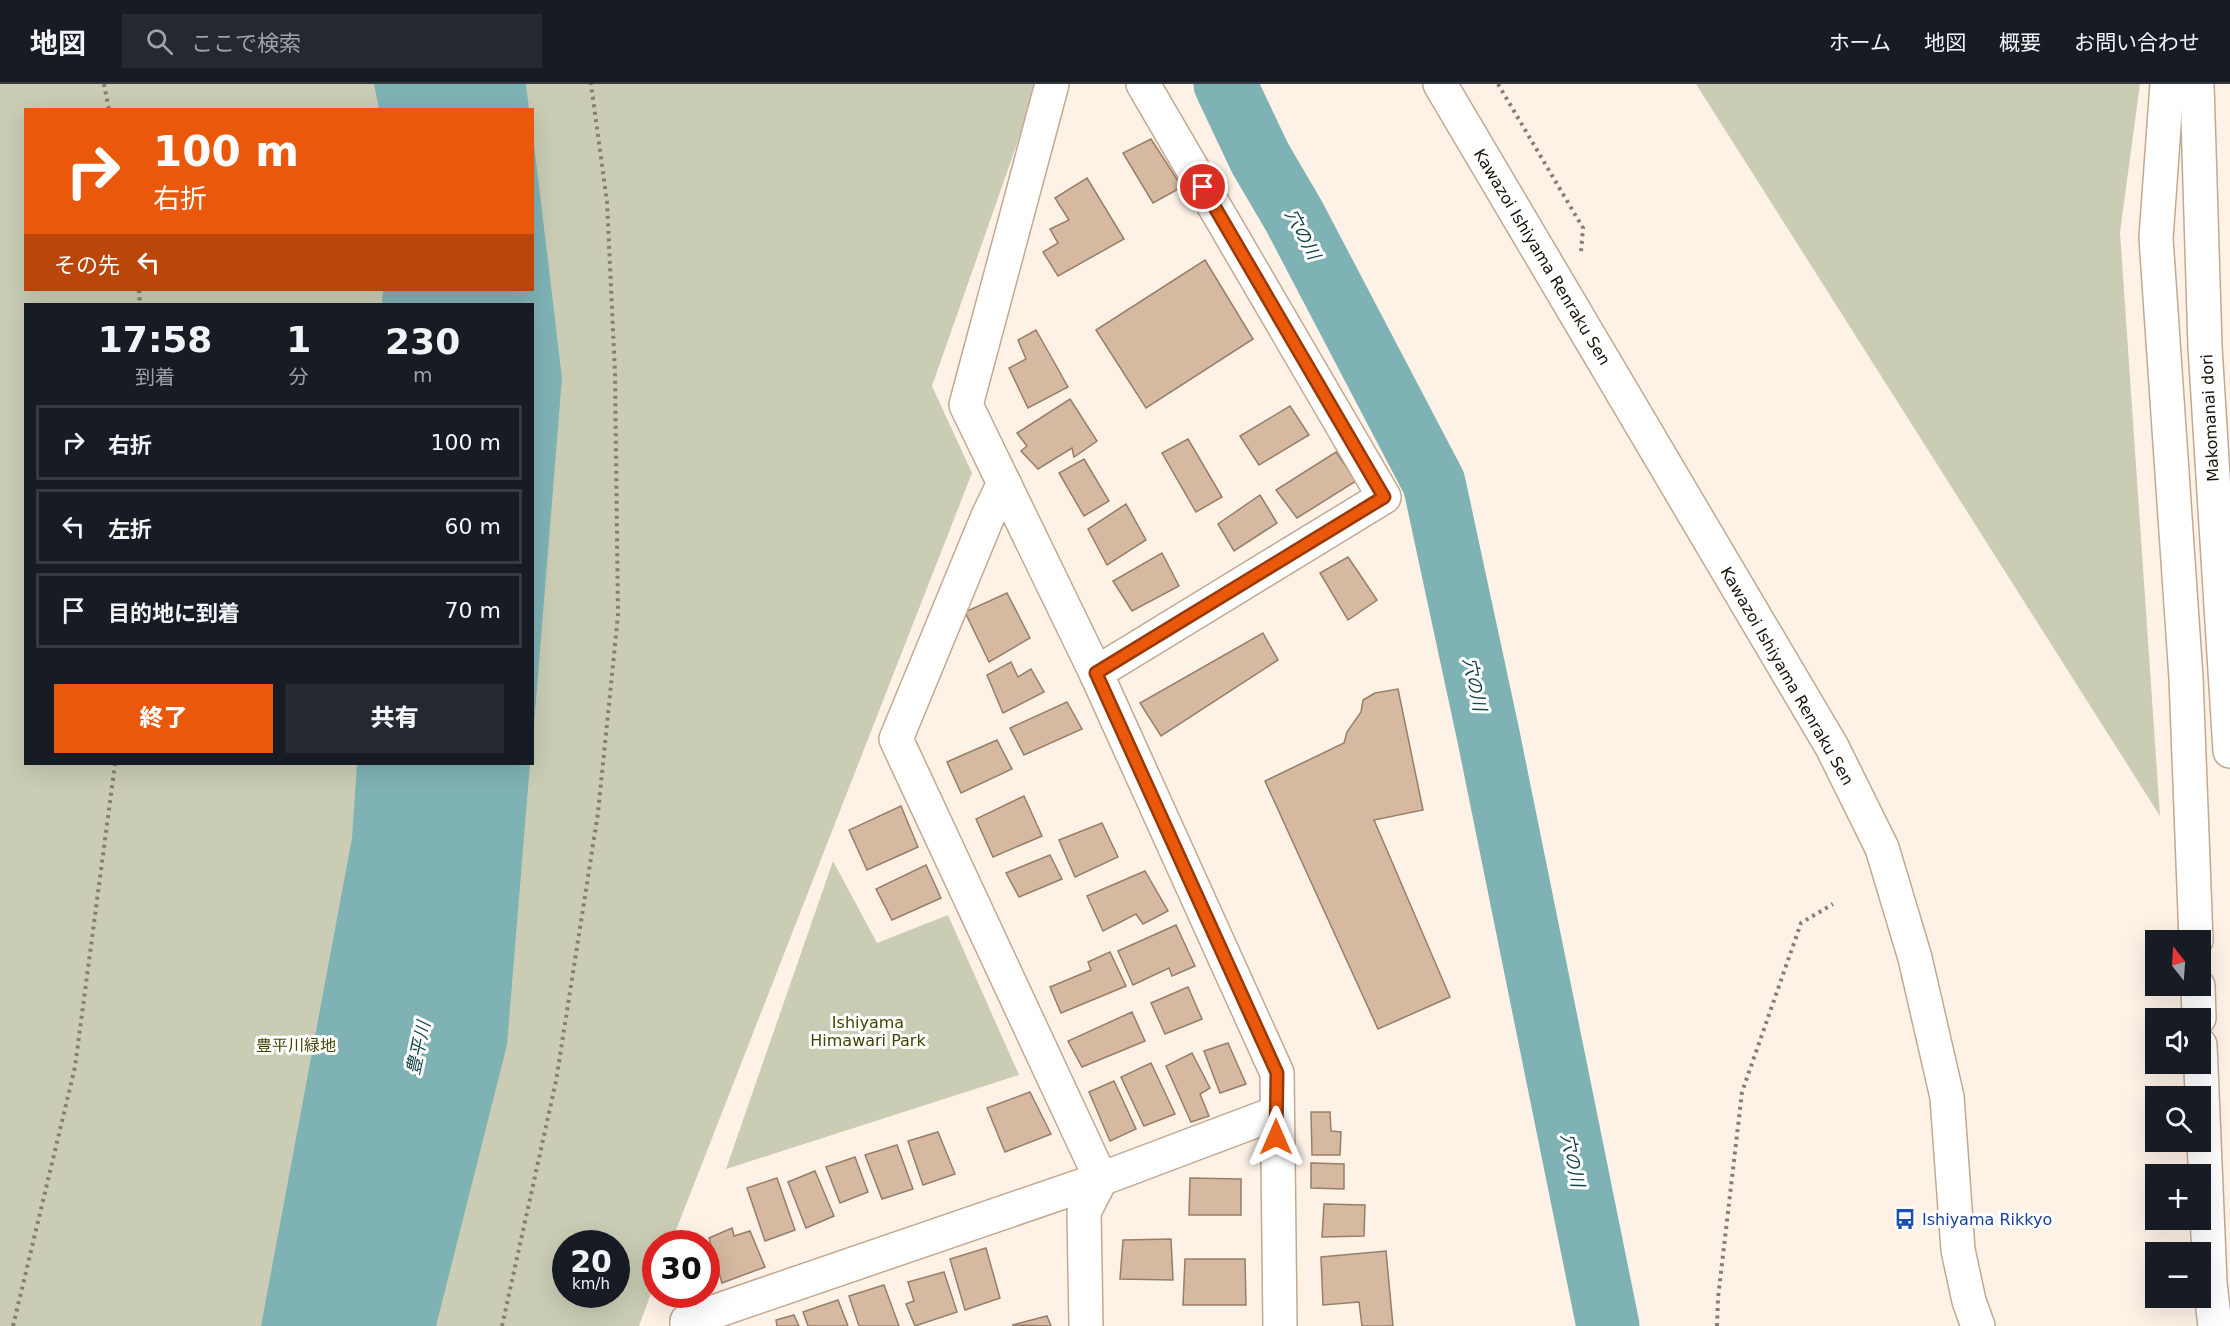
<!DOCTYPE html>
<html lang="ja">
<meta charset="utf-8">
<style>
:root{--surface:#171b24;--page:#242831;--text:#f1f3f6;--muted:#9ea1a6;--line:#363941;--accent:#ea580c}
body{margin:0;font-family:"DejaVu Sans","Noto Sans JP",sans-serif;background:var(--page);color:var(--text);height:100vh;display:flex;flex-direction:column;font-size:22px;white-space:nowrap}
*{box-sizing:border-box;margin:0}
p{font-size:20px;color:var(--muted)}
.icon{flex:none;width:33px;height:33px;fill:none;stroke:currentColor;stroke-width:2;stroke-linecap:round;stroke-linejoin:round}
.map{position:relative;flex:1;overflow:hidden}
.drawer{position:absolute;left:24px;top:219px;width:510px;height:462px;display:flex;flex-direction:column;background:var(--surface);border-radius:0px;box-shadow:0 6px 24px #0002}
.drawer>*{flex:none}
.banner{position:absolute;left:24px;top:24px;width:510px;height:183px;border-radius:0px;box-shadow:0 6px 24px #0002;background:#ea580c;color:#fff;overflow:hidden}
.needle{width:39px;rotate:343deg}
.controls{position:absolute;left:2145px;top:846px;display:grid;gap:12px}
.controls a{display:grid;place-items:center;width:66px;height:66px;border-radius:0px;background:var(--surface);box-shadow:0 6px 24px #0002;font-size:30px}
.speed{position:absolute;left:552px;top:1146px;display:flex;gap:12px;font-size:30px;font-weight:700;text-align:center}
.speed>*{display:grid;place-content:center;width:78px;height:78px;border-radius:50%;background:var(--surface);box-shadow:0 6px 24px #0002;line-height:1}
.speed small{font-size:15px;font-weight:400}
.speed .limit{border:9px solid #d22;background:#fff;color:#111}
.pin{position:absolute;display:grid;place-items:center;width:51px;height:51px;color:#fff;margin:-26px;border:3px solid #fff;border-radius:50%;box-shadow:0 2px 6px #0007}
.me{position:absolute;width:66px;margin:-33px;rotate:0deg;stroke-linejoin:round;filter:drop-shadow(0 0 4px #0008)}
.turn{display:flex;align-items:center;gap:21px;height:126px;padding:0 30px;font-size:27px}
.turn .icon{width:78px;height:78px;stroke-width:2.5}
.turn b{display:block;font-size:42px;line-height:51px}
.then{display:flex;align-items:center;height:57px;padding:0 30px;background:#0003;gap:12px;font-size:22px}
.eta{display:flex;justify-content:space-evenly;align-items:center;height:102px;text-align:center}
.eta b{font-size:36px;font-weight:800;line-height:42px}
.action{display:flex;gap:12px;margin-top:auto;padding:12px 30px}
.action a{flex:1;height:69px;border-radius:0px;background:var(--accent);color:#fff;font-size:24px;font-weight:800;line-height:69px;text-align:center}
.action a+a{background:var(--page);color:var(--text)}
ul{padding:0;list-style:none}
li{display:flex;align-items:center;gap:18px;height:75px;margin:0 12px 9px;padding:0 18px;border:3px solid var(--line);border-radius:0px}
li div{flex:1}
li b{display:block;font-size:22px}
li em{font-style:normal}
header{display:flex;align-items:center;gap:36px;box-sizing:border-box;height:84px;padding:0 30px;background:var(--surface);border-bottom:2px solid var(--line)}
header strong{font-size:28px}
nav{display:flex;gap:33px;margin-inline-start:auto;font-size:21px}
.search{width:420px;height:54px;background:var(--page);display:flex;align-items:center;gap:15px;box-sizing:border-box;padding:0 21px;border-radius:0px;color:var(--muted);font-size:22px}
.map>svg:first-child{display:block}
</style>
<header>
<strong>地図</strong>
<div class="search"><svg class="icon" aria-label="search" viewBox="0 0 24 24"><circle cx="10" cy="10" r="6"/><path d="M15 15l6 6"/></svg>ここで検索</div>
<nav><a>ホーム</a><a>地図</a><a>概要</a><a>お問い合わせ</a></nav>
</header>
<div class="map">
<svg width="2230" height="1242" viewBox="0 0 2230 1242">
<rect width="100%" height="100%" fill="#fef2e7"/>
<g fill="#cacdb4" fill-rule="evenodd">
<path d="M0 0H1038L932 302 972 389 671 1159 656 1160 655 1199 639 1242H0ZM26 26H532V206H26ZM26 220H532V680H26ZM566 1160H616V1210H566Z"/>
<polygon points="1696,0 2140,0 2120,148 2160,732"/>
<polygon points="833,777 877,859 948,831 1019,991 726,1085"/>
</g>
<g fill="#7fb2b5">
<polygon points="374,0 526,0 529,25 379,25"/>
<polygon points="533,52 562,294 533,653 532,220 382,220 383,206 532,206"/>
<polygon points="357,680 530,680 507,961 436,1242 261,1242 352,754"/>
</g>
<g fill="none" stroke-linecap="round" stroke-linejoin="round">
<polyline stroke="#7fb2b5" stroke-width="63" points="1225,0 1260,74 1294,132 1434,399 1488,650 1608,1242"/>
</g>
<g fill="#d5b9a0" stroke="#987e67" stroke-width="1.5">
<polygon points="1151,55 1182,103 1153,119 1123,69"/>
<polygon points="1087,94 1124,155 1058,192 1043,168 1058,159 1050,145 1069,136 1055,114"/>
<polygon points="1205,176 1253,255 1146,324 1096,246"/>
<polygon points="1036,246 1068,303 1028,324 1009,284 1026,275 1018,256"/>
<polygon points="1070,315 1097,357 1074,373 1072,364 1038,385 1021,367 1027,362 1017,349"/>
<polygon points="1290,322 1309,351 1259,381 1240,352"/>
<polygon points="1188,355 1222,413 1196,428 1162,369"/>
<polygon points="1336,368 1356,397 1297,434 1276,406"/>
<polygon points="1084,375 1109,417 1084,432 1059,389"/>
<polygon points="1260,411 1277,439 1234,467 1218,440"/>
<polygon points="1126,420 1146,456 1107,481 1088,445"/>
<polygon points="1162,469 1179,502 1132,527 1113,497"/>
<polygon points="1348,473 1377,516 1348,536 1320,489"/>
<polygon points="1007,509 1030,554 989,578 965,528"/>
<polygon points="1263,549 1278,576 1161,652 1140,619"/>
<polygon points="1011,578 1018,593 1031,585 1044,608 1003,629 987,591"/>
<polygon points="1398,605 1423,726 1374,736 1450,913 1378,945 1265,697 1344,659 1347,648 1361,628 1363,616 1375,609"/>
<polygon points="1067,618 1082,645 1024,671 1010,644"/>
<polygon points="997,656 1012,685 961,709 947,678"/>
<polygon points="1024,712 1042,752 993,773 976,735"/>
<polygon points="901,722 918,763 867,786 849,746"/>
<polygon points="1102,739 1118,773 1075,793 1059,756"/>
<polygon points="1050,771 1062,795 1019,813 1006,789"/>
<polygon points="926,781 941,814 892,836 876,805"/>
<polygon points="1145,787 1168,827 1143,840 1136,830 1103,847 1087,812"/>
<polygon points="1176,841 1195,882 1172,892 1169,884 1133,901 1118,867"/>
<polygon points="1110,868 1126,902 1061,929 1050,903 1091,886 1088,878"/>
<polygon points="1188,903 1202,935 1165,950 1151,919"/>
<polygon points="1132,928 1145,957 1082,983 1068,957"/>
<polygon points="1228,959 1246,1000 1220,1009 1204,967"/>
<polygon points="1192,969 1210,1004 1200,1010 1209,1032 1191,1038 1166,982"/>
<polygon points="1151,979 1175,1030 1144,1042 1121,993"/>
<polygon points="1114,997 1136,1045 1110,1057 1089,1008"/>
<polygon points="1030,1008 1051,1050 1005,1068 987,1024"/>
<polygon points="1311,1028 1330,1028 1331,1047 1341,1048 1340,1071 1312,1071"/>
<polygon points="938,1048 955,1090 923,1101 908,1057"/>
<polygon points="897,1061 913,1105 882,1115 865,1071"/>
<polygon points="855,1073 868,1108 840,1119 826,1083"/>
<polygon points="1311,1079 1344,1080 1344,1105 1311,1104"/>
<polygon points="815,1087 834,1132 806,1144 788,1098"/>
<polygon points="777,1094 795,1146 765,1157 747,1104"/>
<polygon points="1190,1094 1241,1095 1241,1131 1189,1131"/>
<polygon points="1324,1120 1365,1121 1364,1152 1322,1153"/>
<polygon points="732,1144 734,1152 750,1147 765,1183 722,1199 709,1154"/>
<polygon points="1171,1155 1173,1196 1120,1195 1123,1156"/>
<polygon points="986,1164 1000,1214 965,1226 950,1175"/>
<polygon points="1386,1167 1393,1242 1362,1242 1359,1218 1323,1221 1321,1173"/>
<polygon points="1185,1175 1245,1175 1246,1221 1183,1221"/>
<polygon points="944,1188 957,1228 915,1242 906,1220 914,1217 908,1198"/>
<polygon points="884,1201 899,1242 859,1242 849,1212"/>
<polygon points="838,1216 848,1242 808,1242 803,1228"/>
<polygon points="794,1231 799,1242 777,1242 776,1236"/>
<polygon points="1047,1232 1051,1242 1012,1241"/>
</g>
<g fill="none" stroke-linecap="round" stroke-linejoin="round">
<defs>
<g id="minor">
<polyline points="1052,0 966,321 1096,589 1277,989 1280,1242"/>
<polyline points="1004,399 988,432 896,655 1101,1095 1084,1128 1086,1242"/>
<polyline points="1096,589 1384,413 1143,0"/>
<polyline points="687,1242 687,1237 1101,1095 1276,1029"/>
</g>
<polyline id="tertiary" points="1440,0 1832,663 1882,764 1915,874 1947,1013 1958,1166 1969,1217 1978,1242"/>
<g id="trunk">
<polyline points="2167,0 2156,154 2186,594 2196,856"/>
<polyline points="2197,0 2205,263 2230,667"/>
<polyline points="2198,902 2199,934"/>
<polyline points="2200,961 2210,1199 2215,1242"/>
</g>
</defs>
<use href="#minor" stroke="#c4a890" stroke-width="36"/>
<use href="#tertiary" stroke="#c4a890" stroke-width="36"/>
<use href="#trunk" stroke="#c4a890" stroke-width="36"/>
<g stroke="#887d73" stroke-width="4" stroke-dasharray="3 4.5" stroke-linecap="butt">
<polyline points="104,0 109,26"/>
<polyline points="1498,0 1583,144 1581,168"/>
<polyline points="139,206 140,220"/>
<polyline points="13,1242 75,983 115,680"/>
<polyline points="502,1242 556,997 598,729 618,531 615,289 607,118 591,0"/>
<polyline points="1717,1242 1718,1214 1742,1008 1801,839 1833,820"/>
</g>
<use href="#minor" stroke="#fff" stroke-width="33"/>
<use href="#tertiary" stroke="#fff" stroke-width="33"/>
<use href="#trunk" stroke="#fff" stroke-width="33"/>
</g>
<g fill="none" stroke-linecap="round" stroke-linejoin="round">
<defs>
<polyline id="route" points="1203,103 1384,413 1096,589 1277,989 1276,1053"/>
</defs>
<use href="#route" stroke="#983908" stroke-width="15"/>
<use href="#route" stroke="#ea580c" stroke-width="10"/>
</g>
<defs>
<symbol id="bus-bare" viewBox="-9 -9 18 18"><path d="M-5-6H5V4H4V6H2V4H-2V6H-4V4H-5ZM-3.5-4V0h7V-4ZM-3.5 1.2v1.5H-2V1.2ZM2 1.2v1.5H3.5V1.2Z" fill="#1a4fb4" stroke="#fff" stroke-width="2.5" paint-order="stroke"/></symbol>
</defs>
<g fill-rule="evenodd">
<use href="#bus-bare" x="1890" y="1120" width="30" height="30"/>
</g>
<g text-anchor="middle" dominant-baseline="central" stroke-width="6" stroke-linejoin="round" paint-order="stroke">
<g font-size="16" fill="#1b1209" stroke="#fff">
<text transform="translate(1542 173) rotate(59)">Kawazoi Ishiyama Renraku Sen</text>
<text transform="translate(2210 334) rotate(-93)">Makomanai dori</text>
<text transform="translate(1787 592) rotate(60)">Kawazoi Ishiyama Renraku Sen</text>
</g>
<g font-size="16" fill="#424500" stroke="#fff">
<text x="868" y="938">Ishiyama<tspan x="868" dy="18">Himawari Park</tspan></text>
<text x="296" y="961">豊平川緑地</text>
</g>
<g font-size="16" fill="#164399" stroke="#fff" text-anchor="start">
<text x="1922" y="1135">Ishiyama Rikkyo</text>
</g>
<g font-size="18" font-style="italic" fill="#144446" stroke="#fff">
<text transform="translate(1303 150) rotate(62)">穴の川</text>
<text transform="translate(1475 600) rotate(78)">穴の川</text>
<text transform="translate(418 964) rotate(-78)">豊平川</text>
<text transform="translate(1573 1076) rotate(78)">穴の川</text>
</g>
</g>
</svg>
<div class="controls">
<a><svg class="needle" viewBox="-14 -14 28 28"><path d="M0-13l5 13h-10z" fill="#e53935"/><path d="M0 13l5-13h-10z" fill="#9ea1a6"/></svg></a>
<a><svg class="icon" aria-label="sound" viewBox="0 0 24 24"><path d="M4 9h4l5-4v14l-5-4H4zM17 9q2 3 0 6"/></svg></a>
<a><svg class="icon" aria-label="search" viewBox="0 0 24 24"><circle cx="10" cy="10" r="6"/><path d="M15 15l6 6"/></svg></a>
<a>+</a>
<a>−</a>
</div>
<div class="speed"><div>20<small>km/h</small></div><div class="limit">30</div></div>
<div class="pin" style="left:1203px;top:103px;background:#d93025"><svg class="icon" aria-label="arrive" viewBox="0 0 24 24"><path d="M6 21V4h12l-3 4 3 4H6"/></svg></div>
<svg class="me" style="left:1276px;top:1053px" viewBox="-20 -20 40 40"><path d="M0-17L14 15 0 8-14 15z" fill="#ea580c" stroke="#fff" stroke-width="4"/></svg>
<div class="banner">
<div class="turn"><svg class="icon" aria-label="right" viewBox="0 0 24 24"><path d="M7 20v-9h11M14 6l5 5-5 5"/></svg><div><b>100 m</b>右折</div></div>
<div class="then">その先<svg class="icon" aria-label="left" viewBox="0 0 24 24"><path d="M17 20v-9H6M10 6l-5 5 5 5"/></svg></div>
</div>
<section class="drawer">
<div class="eta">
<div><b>17:58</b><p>到着</p></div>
<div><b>1</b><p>分</p></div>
<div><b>230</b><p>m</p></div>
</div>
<ul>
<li><svg class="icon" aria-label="right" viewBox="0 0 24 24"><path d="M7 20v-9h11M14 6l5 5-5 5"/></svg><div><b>右折</b></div><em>100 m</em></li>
<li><svg class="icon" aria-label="left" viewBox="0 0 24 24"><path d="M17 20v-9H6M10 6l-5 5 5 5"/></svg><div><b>左折</b></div><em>60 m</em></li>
<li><svg class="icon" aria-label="arrive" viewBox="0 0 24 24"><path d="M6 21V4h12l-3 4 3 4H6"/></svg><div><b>目的地に到着</b></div><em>70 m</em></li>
</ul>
<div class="action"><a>終了</a><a>共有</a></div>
</section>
</div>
